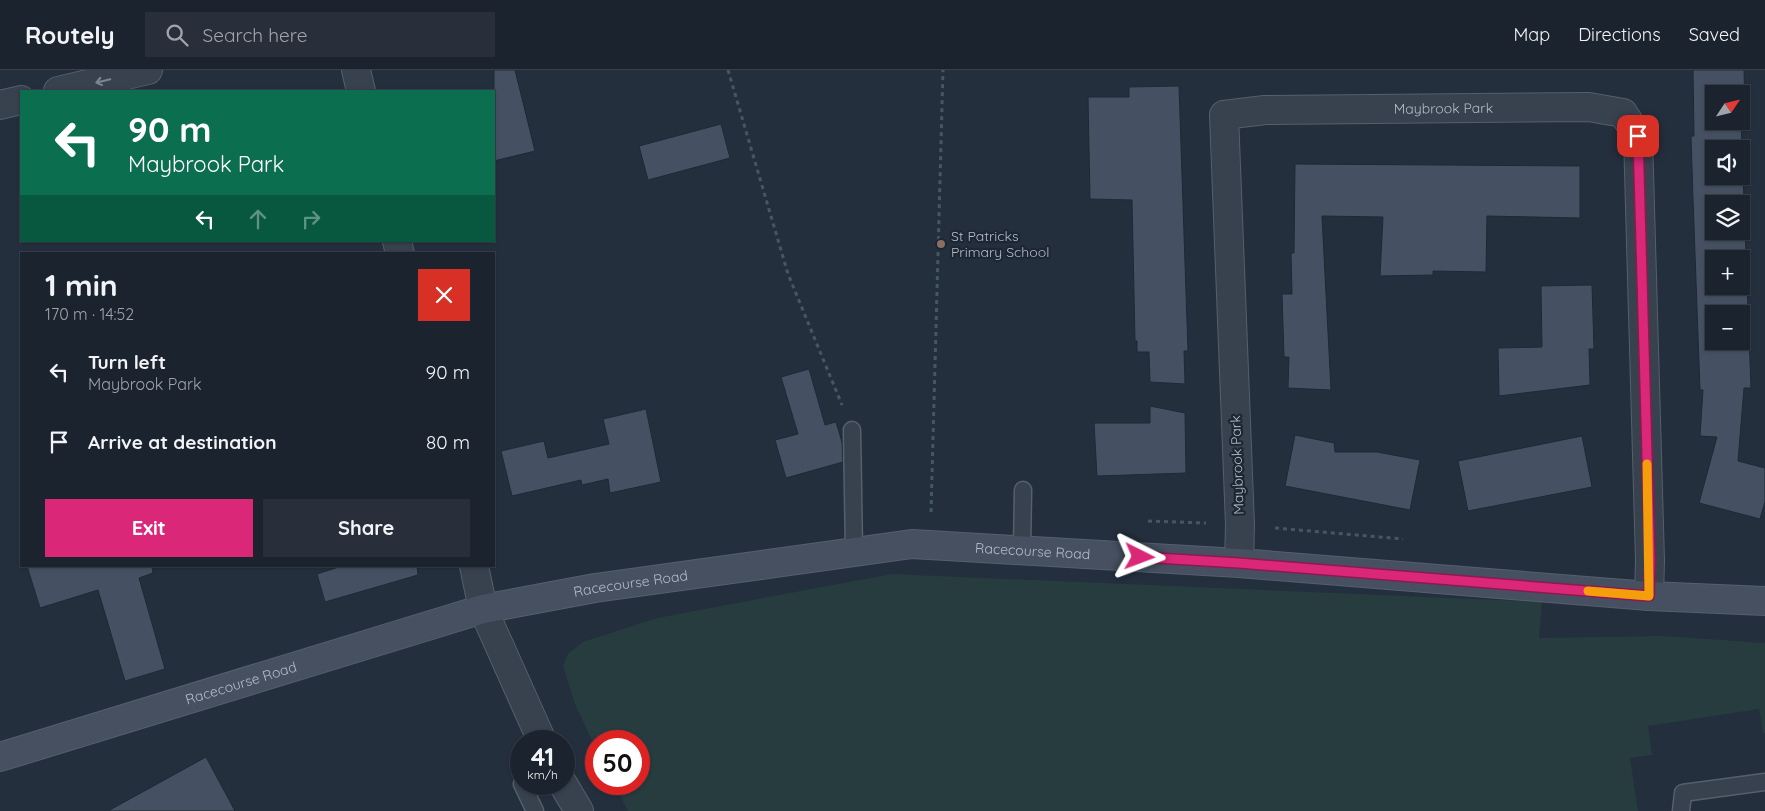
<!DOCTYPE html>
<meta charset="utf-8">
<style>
:root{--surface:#1b232e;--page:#282f3a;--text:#f1f3f6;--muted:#a0a4aa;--line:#39404a;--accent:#db2777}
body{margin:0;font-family:Quicksand,sans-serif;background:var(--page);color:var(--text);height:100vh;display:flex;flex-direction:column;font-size:19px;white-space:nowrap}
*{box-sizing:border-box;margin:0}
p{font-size:16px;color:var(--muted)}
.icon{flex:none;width:28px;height:28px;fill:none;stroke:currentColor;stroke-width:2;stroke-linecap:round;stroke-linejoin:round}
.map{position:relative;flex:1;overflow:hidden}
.side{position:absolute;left:20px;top:182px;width:475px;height:315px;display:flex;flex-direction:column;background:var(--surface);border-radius:0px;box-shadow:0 1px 4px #0004,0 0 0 1px var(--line)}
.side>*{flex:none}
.guide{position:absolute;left:20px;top:20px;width:475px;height:152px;border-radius:0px;box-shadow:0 1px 4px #0004,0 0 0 1px var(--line);background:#0b6e4f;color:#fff;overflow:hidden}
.needle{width:32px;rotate:55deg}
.tools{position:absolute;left:1705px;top:15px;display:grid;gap:10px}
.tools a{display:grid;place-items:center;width:45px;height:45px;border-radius:0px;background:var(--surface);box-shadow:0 1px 4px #0004,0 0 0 1px var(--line);font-size:25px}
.speed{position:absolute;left:510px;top:660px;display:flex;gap:10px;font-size:25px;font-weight:700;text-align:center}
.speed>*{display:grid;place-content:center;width:65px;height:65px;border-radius:50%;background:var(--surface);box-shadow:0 1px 4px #0004,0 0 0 1px var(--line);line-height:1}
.speed small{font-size:12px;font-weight:400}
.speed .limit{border:8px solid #d22;background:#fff;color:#111}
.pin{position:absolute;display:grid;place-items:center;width:42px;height:42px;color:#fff;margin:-21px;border-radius:10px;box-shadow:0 2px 8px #0006}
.me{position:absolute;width:55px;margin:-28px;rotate:93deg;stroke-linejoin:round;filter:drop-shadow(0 0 4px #0008)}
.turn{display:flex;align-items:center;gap:18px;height:105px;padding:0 25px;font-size:22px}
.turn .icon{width:65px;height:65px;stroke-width:2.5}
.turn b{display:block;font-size:35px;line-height:42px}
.lanes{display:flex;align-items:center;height:48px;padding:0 25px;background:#0003;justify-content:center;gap:25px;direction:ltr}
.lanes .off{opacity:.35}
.round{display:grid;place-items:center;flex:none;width:52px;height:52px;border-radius:0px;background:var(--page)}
.head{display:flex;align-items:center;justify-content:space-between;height:85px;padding:0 25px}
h1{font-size:30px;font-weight:700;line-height:38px}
.cta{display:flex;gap:10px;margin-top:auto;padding:10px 25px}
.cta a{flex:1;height:58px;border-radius:0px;background:var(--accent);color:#fff;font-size:20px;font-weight:700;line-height:58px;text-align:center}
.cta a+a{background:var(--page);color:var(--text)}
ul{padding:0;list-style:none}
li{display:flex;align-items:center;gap:15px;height:70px;padding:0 25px}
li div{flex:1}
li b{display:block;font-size:19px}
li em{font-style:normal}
header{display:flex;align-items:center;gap:30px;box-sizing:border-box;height:70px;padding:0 25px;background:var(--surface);border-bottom:1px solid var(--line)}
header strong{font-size:24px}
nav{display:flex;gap:28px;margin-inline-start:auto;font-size:18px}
.search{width:350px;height:45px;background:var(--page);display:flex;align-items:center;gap:12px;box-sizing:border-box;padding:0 18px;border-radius:0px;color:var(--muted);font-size:19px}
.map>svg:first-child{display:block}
</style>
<header>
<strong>Routely</strong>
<div class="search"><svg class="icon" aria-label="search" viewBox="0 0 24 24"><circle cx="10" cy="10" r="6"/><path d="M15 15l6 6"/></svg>Search here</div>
<nav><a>Map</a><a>Directions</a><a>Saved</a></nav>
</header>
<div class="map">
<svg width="1765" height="741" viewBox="0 0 1765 741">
<rect width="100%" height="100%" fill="#242f3e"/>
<polygon fill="#263c3f" points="892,504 1542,532 1539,568 1663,566 1765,573 1765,663 1763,663 1759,639 1648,656 1652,685 1630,688 1638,741 628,741 614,714 639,714 639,671 596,671 596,679 575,634 563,596 568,584 583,572 657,548"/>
<g fill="#455162" stroke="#1f2835" fill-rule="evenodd">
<polygon points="494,0 515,0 535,81 494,91"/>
<path d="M1693 0H1744L1745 39H1741V24H1714V51L1741 50 1751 318H1744L1738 391 1765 398V432L1760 449 1699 433 1717 367 1700 366 1703 320H1700L1693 129 1691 66H1694ZM1714 79H1741V106H1714ZM1714 134H1741V161H1714ZM1714 189H1741V216H1714ZM1714 244H1741V271H1714Z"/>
<polygon points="1179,16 1188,281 1184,281 1185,314 1150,312 1149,282 1137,282 1137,271 1135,271 1132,130 1090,129 1088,27 1129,27 1129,17"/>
<polygon points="721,54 730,88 648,110 639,76"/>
<polygon points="1295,94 1580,96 1580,148 1487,146 1486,202 1433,201 1433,205 1380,206 1383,147 1322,146 1331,320 1288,318 1289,287 1284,287 1282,224 1292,224 1291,183 1294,183"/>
<polygon points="1592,215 1594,279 1589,279 1590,315 1499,326 1498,278 1542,277 1541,216"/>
<polygon points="809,299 825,355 836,352 842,372 843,392 786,408 775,370 798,364 781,307"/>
<polygon points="1150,336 1185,343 1186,403 1097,406 1094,353 1150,353"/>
<polygon points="646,339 661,412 610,423 608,409 582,415 581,410 512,426 501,381 544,371 548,388 609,374 603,349"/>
<polygon points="1295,365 1334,373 1335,382 1377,382 1420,390 1410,440 1285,416"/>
<polygon points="1582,366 1592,417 1468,441 1458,391"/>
<polygon points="27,496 152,496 153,503 139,508 165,599 125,611 98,520 40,538"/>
<polygon points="342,496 417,496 418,505 325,532 317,504"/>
<polygon points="206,687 235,741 108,741"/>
</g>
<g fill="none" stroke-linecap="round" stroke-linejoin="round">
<defs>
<g id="lane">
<polyline points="852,360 854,482"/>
<polyline points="1022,480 1023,420"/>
<polyline points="522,714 535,741"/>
<polyline points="1681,741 1683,723 1765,712"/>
</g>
<g id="street">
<polyline points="356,0 361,21"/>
<polyline points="58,21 148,0"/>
<polyline points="0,35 21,30"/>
<polyline points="397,171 400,184"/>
<path id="s1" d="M1239 493 1240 455 1224 45 1265 40 1589 37 1623 43 1638 66 1650 491 1649 526"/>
<polyline points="474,496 483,539 542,671"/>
<polyline points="563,714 579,741"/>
</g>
<g id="secondary">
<path id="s2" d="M0 687 483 539 595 518 912 474 1239 493 1649 526 1765 531"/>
</g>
</defs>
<use href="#lane" stroke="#565f6c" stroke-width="19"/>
<use href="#street" stroke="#565f6c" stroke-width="30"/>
<use href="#secondary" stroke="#565f6c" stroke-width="30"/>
<g stroke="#44595c" stroke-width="3" stroke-dasharray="4 4" stroke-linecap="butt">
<polyline points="728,0 788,204 842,335"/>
<polyline points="931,442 943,0"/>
<polyline points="1148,451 1206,453"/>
<polyline points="1275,458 1403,469"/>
</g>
<use href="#lane" stroke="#38414e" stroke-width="16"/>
<use href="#street" stroke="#38414e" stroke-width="28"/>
<use href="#secondary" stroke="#465061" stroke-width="28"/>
</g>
<defs><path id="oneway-shaft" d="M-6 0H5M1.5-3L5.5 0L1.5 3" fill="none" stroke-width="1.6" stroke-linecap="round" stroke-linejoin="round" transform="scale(1.25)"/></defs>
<use stroke="#7c8592" href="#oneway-shaft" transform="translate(103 11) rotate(167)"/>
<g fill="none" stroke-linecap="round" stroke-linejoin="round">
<defs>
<polyline id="route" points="1140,487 1239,493 1649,526 1650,491 1638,66"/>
</defs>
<use href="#route" stroke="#8e194d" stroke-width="12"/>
<use href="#route" stroke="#db2777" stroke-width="9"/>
<polyline stroke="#f59e0b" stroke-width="9" points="1588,521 1649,526 1647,394"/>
</g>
<circle fill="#8d6e63" stroke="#1d2633" stroke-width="2" cx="941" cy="174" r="5"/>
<g text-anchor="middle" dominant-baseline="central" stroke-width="4.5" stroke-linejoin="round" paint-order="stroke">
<g font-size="14" fill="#b4bcc9" stroke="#1d2633">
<text stroke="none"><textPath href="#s1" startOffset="668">Maybrook Park</textPath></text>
<text transform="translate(1237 395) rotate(-92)">Maybrook Park</text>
<text stroke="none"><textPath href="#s2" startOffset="1060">Racecourse Road</textPath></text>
<text stroke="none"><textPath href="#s2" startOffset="655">Racecourse Road</textPath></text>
<text stroke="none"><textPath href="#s2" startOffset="252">Racecourse Road</textPath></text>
</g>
<g font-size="14" fill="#b4bcc9" stroke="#1d2633" text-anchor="start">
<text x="951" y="166">St Patricks<tspan x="951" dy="16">Primary School</tspan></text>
</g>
</g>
</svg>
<div class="tools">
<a><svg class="needle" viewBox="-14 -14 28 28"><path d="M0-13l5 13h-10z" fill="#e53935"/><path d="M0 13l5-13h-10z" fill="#a0a4aa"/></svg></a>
<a><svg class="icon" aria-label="sound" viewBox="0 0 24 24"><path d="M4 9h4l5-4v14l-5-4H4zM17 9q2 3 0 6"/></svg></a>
<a><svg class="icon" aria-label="layers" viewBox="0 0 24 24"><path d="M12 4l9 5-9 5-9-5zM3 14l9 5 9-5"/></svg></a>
<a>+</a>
<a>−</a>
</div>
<div class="speed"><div>41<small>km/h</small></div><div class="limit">50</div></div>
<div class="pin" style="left:1638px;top:66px;background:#d93025"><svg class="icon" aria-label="arrive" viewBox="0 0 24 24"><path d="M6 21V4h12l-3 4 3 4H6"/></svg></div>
<svg class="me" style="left:1140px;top:487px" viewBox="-20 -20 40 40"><path d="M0-17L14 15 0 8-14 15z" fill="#db2777" stroke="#fff" stroke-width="4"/></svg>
<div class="guide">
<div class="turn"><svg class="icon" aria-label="left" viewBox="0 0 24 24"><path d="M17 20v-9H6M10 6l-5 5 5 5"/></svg><div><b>90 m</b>Maybrook Park</div></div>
<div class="lanes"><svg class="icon" aria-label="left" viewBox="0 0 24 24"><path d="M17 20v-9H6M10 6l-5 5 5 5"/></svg><svg class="icon off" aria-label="ahead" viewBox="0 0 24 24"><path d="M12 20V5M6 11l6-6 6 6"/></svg><svg class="icon off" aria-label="right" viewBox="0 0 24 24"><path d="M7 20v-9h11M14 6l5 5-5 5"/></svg></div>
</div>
<section class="side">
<div class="head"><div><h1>1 min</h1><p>170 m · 14:52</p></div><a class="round" style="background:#d93025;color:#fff"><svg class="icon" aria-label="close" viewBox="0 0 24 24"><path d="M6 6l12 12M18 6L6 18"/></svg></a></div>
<ul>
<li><svg class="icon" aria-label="left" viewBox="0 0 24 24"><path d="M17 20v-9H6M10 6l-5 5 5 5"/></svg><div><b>Turn left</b><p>Maybrook Park</p></div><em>90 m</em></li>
<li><svg class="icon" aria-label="arrive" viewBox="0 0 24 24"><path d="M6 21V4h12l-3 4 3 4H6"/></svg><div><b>Arrive at destination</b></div><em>80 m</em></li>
</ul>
<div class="cta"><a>Exit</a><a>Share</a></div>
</section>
</div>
